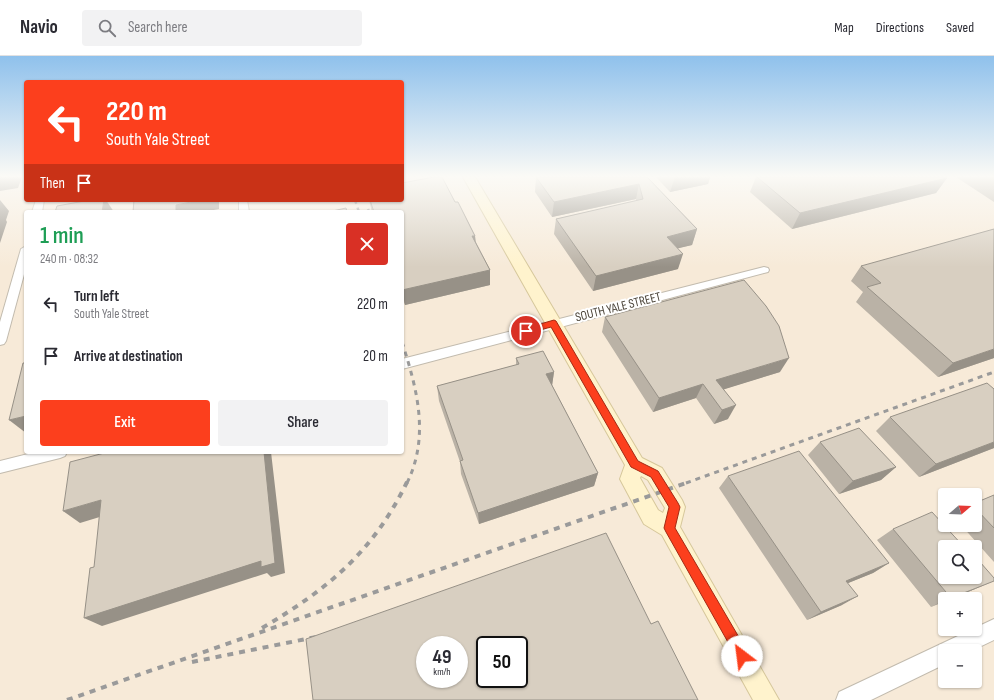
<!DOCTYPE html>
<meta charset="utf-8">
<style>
:root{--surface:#fff;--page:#f2f2f3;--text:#2b2b33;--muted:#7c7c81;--line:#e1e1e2;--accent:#fc3f1d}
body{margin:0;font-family:"Sofia Sans Condensed",sans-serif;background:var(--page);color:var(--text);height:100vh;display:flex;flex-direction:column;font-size:15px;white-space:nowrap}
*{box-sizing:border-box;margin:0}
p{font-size:13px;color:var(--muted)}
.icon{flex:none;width:22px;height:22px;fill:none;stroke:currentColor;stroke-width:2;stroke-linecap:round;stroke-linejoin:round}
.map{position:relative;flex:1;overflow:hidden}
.sheet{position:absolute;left:24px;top:154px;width:380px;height:244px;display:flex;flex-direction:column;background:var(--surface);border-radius:4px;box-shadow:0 1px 3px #0004}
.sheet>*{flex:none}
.guide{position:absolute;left:24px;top:24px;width:380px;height:122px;border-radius:4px;box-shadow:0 1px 3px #0004;background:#fc3f1d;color:#fff;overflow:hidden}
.needle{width:26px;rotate:71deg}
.buttons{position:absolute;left:938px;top:432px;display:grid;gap:8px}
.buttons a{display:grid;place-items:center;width:44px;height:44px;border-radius:4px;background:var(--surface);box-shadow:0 1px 3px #0004;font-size:20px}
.speed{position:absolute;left:416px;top:580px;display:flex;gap:8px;font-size:20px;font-weight:700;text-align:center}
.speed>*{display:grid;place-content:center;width:52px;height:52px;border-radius:50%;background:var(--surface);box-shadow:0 1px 3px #0004;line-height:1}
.speed small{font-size:10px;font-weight:400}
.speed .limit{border:2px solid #111;border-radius:6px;background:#fff;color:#111}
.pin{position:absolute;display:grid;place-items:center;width:34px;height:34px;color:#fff;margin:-17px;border:2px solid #fff;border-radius:50%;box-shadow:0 1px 4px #0007}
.me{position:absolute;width:44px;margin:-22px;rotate:330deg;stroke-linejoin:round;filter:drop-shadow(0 0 3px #0008)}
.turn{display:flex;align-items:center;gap:14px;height:84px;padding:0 16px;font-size:18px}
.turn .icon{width:52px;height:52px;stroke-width:2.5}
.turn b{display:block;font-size:28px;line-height:34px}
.then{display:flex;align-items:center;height:38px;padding:0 16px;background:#0003;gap:8px;font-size:15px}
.round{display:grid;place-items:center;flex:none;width:42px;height:42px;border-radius:4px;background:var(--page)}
.headline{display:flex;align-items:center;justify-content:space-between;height:68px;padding:0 16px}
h1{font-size:24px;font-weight:600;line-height:30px;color:#1e9e55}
.primary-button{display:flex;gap:8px;margin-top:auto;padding:8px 16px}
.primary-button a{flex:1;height:46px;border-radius:4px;background:var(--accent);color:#fff;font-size:16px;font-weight:600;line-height:46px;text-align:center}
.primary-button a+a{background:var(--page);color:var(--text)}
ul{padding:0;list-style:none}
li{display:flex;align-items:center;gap:12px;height:52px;padding:0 16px}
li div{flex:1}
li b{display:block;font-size:15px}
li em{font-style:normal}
header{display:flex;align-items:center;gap:24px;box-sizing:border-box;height:56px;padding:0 20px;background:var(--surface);border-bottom:1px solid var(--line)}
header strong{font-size:19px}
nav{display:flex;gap:22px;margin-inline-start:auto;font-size:14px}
.search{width:280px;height:36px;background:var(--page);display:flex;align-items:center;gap:10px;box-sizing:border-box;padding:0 14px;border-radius:4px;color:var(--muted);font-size:15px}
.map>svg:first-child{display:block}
</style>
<header>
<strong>Navio</strong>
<div class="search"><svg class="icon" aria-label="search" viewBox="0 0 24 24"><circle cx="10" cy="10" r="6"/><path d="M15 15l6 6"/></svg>Search here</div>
<nav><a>Map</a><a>Directions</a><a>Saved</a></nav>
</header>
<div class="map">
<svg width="994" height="644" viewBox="0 0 994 644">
<rect width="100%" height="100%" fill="#f6f3ec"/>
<path fill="#f7ead8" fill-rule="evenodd" d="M0 121H26V144H402V121H994V644H0ZM26 156H402V396H26ZM945 439H975V469H945ZM945 491H975V521H945ZM945 543H975V573H945ZM425 589H459V623H425ZM485 589H519V623H485ZM945 595H975V625H945Z"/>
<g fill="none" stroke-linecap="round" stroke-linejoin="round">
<defs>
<g id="minor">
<polygon points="36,144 44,144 42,156 32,156"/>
<polygon points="239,144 247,144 249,156 239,156"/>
<polygon points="26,190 26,211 6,285 4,288 0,289 0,266 21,193"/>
<polygon points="764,211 768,212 769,214 768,216 402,313 402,303"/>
<polygon points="36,396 67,396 65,400 60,402 0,417 0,405"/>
</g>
<polygon id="tertiary" points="994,563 994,584 971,595 945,595 945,608 871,644 836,644 839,636"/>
<path id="secondary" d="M463 121H475L642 402 662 412 682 444 685 451 680 471 779 644H753L662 479 644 468 620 423 625 409ZM641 420 648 424 665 452 663 457 658 454 640 422Z"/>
</defs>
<use href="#minor" stroke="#c2bbae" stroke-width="2"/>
<use href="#tertiary" stroke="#c2bbae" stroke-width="2"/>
<use href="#secondary" stroke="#d6c79b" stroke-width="2"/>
<use href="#minor" fill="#fff" fill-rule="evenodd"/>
<use href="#tertiary" fill="#fff" fill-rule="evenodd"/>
<use href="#secondary" fill="#fff3cd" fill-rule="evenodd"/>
<g stroke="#9a9a9a" stroke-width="2.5" stroke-dasharray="4 4" stroke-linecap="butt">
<polyline points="355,144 359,156"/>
<polyline points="368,153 369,156"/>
</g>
<g stroke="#9a9a9a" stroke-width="3" stroke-dasharray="5 5" stroke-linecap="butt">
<path d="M402 286C417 333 430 380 407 427"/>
<polyline points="686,427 994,316"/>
</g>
<g stroke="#9a9a9a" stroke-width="4" stroke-dasharray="6 6" stroke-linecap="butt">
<path d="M262 572C328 533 373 496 407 426"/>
<polyline points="192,606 321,580"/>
<polyline points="67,644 689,426"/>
</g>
</g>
<g fill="#bab2a6">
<polygon points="536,121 647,121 697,173 692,189 678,192 678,213 593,235 554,178 556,163 636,145 636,143 552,161 535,136"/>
<polygon points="656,121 710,121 708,128 670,136"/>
<polygon points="756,121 946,121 947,122 936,137 792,173 750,136"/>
<polygon points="956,121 994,121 994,146"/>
<polygon points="369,144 402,144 455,146 475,180 476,186 490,214 490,229 405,249 402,241 402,156 372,156"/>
<polygon points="861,210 994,302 938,321 856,246 863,236 851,225"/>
<polygon points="605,261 780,316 724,333 728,363 714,368 696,342 653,356 602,276"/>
<polygon points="516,302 554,316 552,329 598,417 594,430 479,468 461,418 460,406 439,345 437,330 516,309"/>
<polygon points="890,361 994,392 919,421 876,375"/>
<polygon points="820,386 896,411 881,424 839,438 808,399"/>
<polygon points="728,420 889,507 873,517 848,527 842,549 807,564 719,432"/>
<polygon points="994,439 994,506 961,469 975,469 975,447"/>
<polygon points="893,473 975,533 950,543 945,543 945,545 931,551 877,484"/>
</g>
<g fill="#979187">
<polygon points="0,121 22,121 18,132 0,135"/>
<polygon points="675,121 710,121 708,128 670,136"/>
<polygon points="947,122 936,137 792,173 800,157"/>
<polygon points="639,128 636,143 552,161 554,146"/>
<polygon points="0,144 9,155 6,164 7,166 0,187"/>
<polygon points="104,144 106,144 114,156 102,156"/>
<polygon points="201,144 219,144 219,153 203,156 175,156 176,149"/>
<polygon points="697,173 692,189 663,196 667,181"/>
<polygon points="472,180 475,180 476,195"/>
<polygon points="683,198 678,213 593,235 596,220"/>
<polygon points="490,214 490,229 405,249 402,234"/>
<polygon points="994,293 994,302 938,321 953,307"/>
<polygon points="789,302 780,316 709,338 716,324"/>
<polygon points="554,316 552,330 546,318"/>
<polygon points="703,328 696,342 653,356 659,342"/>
<polygon points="736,349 728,363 714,368 722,354"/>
<polygon points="26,360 26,377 9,364"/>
<polygon points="994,386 994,392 919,421 936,408"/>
<polygon points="264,396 271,396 285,517 271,521 267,517 102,570 84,562"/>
<polygon points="896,411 881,424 839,438 853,425"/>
<polygon points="598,417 594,430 479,468 478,457"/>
<polygon points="101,444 116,456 80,467 63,455"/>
<polygon points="889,507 873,517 831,534 846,525"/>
<polygon points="994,525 975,533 950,543 948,543"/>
<polygon points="858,540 842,549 807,564 821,556"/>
<polygon points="945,544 945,545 931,551"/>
</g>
<g fill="#d8cfc1" stroke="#979187" fill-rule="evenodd">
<polygon points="434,121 442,121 455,146 458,146 475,180 472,180 490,214 402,234 402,156 374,156 370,144 402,144 402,127"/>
<polygon points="536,121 647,121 697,173 667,181 683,198 596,220 556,163 643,143 639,128 554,146"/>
<polygon points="757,121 946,121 947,122 800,157"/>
<polygon points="90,144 104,144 102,156 55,156 57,150"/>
<polygon points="134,144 201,144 176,149 176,156 133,156"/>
<polygon points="346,152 347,156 328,156"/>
<polygon points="994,173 994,293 953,307 867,231 881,227 861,210"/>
<polygon points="744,224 766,250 779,270 789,302 716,324 736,349 722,354 703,328 659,342 605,261"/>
<polygon points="543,295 554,316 546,318 598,417 478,457 460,405 463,404 437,330 519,308 516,302"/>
<polygon points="23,307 26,307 26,360 9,364"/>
<polygon points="987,327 994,333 994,386 936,408 890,361"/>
<polygon points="859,372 896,411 853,425 820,386"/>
<polygon points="799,395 889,507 846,525 858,540 821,556 728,420"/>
<polygon points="108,396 264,396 275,507 261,511 261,505 84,562 90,512 94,511 101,444 63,455 70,406"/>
<polygon points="994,439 994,472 975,452 975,447"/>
<polygon points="932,456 964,491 945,491 945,521 975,521 975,503 978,507 980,506 994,522 994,525 951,542 893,473"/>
<path d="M606 477 651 568 658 565 698 644H313L306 583ZM425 589H459V623H425ZM485 589H519V623H485Z"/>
</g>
<linearGradient id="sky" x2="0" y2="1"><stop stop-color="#8fc1ec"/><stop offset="0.57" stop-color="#fbfaf6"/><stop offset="1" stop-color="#fbfaf6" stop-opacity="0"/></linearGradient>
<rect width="994" height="211" fill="url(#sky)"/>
<polygon fill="#fc3f1d" stroke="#a42913" points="554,264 556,265 638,405 658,415 678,447 680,451 675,472 747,595 748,600 747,604 742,606 738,604 666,476 664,472 669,451 651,421 631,411 551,271 526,278 521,275 523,273"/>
<g text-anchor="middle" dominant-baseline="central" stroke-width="4" stroke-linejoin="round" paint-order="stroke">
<g font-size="13" fill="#4b4439" stroke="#fff">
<text transform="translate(618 251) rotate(-14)">SOUTH YALE STREET</text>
</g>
</g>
</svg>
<div class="buttons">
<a><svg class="needle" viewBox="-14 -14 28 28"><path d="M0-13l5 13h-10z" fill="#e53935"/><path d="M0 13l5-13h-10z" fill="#7c7c81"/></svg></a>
<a><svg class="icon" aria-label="search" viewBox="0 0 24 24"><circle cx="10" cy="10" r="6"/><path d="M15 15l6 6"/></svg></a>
<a>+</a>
<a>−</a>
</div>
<div class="speed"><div>49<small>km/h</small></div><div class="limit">50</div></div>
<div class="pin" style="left:526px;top:275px;background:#d93025"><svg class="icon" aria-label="arrive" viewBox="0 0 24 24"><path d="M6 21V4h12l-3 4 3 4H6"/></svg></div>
<svg class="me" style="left:742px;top:600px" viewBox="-20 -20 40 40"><circle r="19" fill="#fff"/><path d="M0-13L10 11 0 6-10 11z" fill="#fc3f1d"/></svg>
<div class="guide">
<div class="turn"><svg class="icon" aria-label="left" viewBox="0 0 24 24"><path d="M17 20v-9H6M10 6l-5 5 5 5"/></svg><div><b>220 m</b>South Yale Street</div></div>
<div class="then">Then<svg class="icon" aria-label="arrive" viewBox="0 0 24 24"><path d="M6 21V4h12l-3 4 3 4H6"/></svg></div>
</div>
<section class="sheet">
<div class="headline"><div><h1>1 min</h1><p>240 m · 08:32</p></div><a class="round" style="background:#d93025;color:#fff"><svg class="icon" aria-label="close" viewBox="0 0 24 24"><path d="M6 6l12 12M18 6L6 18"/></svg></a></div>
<ul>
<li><svg class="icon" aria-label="left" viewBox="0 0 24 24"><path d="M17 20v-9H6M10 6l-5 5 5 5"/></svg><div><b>Turn left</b><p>South Yale Street</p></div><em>220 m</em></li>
<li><svg class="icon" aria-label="arrive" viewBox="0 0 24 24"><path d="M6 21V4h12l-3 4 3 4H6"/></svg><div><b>Arrive at destination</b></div><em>20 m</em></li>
</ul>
<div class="primary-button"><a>Exit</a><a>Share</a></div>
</section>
</div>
